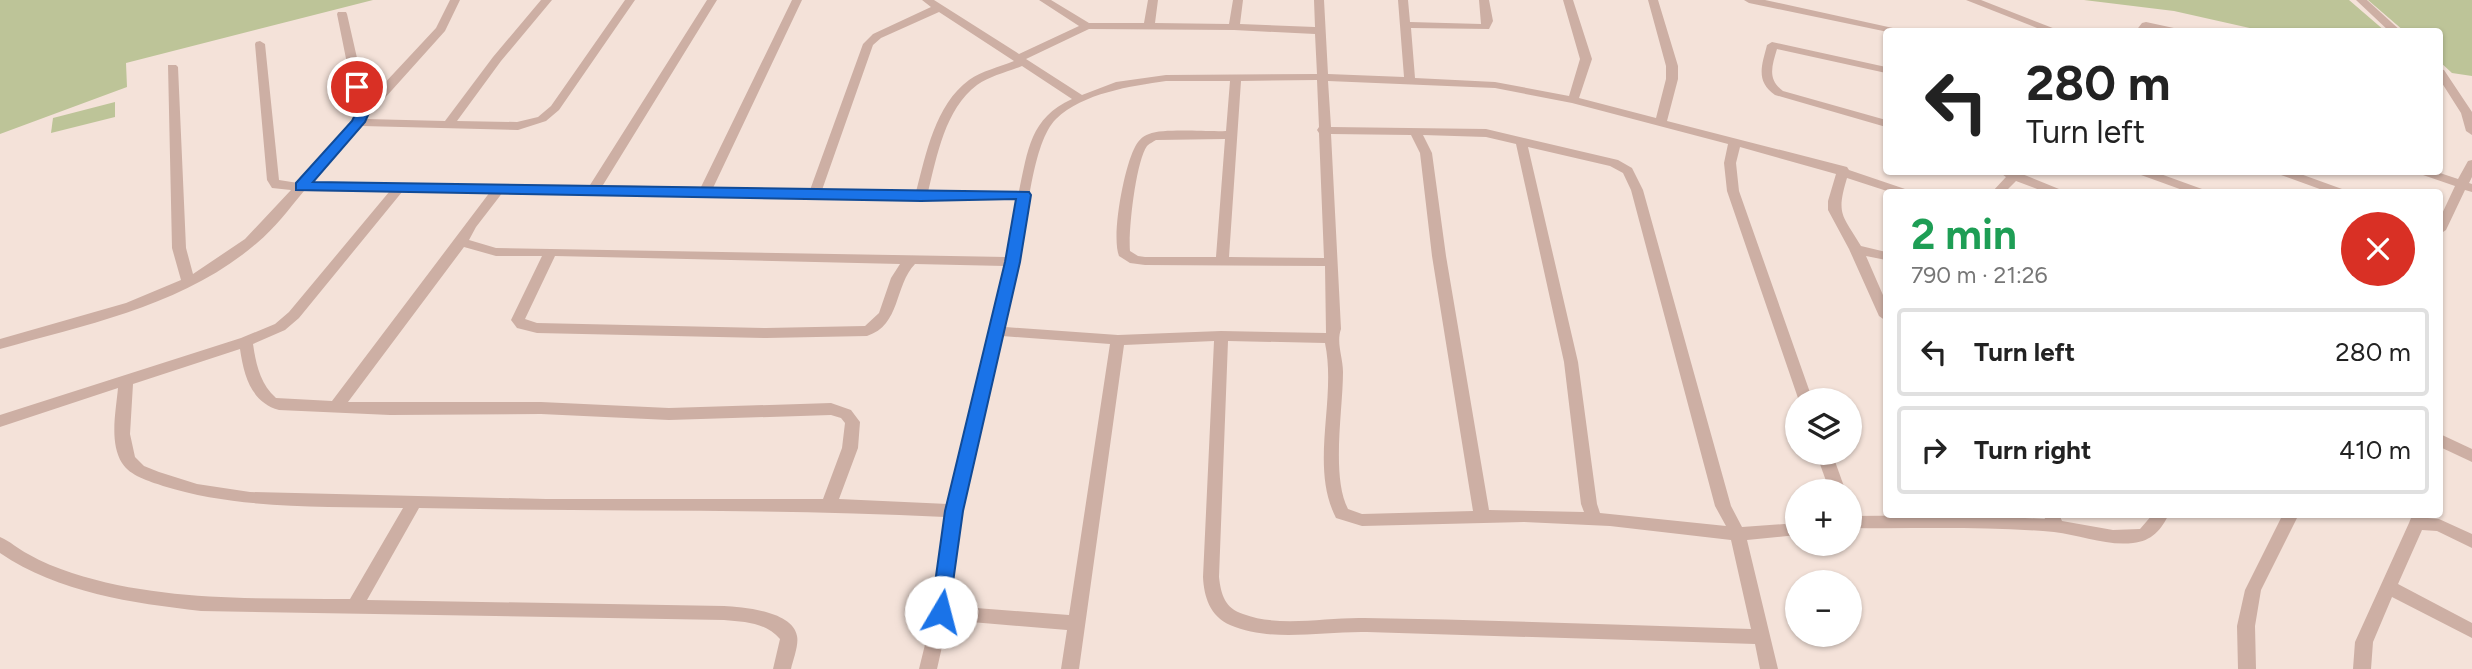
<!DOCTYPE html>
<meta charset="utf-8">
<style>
:root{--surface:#fff;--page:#f6f6f6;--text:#222;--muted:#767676;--line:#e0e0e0}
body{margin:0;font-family:Figtree,sans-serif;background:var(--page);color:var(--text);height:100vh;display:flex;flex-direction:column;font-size:26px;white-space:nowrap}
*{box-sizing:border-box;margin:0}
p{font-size:23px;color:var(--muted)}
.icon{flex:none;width:38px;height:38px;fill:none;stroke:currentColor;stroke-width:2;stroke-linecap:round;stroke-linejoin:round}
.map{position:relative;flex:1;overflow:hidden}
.panel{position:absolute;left:1883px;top:189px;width:560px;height:329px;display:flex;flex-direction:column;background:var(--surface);border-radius:7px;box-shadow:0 2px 5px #0004}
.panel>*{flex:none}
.guide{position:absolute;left:1883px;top:28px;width:560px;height:147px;border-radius:7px;box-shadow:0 2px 5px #0004;background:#fff;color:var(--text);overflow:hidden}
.buttons{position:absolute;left:1785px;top:388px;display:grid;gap:14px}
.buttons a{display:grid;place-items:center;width:77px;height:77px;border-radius:50%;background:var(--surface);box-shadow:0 2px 5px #0004;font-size:35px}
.pin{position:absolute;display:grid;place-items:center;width:60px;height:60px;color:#fff;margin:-30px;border:4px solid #fff;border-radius:50%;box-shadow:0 2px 7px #0007}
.me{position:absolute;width:77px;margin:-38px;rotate:8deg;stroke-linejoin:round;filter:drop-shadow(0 0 5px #0008)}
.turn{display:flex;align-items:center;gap:24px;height:147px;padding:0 28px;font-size:32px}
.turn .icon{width:91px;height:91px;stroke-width:2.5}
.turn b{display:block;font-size:49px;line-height:60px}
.round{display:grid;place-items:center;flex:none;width:74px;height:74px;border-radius:37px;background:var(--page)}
.headline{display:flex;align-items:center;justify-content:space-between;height:119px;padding:0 28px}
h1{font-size:42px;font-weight:700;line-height:52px;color:#1e9e55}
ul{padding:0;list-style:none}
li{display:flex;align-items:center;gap:21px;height:88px;margin:0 14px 10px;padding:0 14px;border:4px solid var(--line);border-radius:7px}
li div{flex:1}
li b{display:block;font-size:26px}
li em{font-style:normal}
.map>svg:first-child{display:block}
</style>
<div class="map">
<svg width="2472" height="669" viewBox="0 0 2472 669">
<rect width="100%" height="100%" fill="#f4e2d9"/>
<g fill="#bdc498">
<polygon points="0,0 373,0 126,63 127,87 0,134"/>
<polygon points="2084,0 2349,0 2385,31 2263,31 2174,11"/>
<polygon points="2368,0 2472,0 2472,76 2452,73 2440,62 2440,32 2404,31"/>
<polygon points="115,102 115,117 51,133 53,118"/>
</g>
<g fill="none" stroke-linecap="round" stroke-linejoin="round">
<g fill="#cdafa4" fill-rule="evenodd">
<path d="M450 0H460L445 31 366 119 445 121 493 57 541 0H552L501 61 457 121 517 122 538 117 551 106 625 0H635L559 110 546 121 518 130 362 126 311 183 590 185 707 0H717L603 185 701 187 792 0H802L713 188 810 190 863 44 873 34 931 7 922 0H934L1019 54 1079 26 1039 0H1051L1089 23H1144L1148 0H1158L1155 23 1229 24 1233 0H1243L1240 24 1315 27 1314 0H1324L1328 74 1404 77 1398 0H1408L1410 22 1481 24 1479 0H1489L1493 21 1489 29 1411 28 1415 78 1495 82 1569 96 1580 59 1563 0H1573L1592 59 1579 98 1656 118 1666 79V66L1648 0H1658L1678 66V79L1667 121 1847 167 1849 170 1905 189 1907 192H1890L1847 178C1836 215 1842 214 1861 246L1886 252V260L1866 256 1886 302V321L1879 316 1849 249 1828 210V201L1836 174 1740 147 1736 163 1739 191 1813 401H1799L1727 191 1724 163 1728 144 1572 103 1495 88 1328 81 1331 127 1486 129 1618 160 1632 168 1643 190 1731 506 1742 527 1797 523V535L1747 540 1778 669H1760L1755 644C1625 640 1496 636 1367 632 1321 631 1273 643 1230 625 1210 616 1204 597 1203 577L1214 341 1124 345 1079 669H1061L1067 630 948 620 937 669H919L933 612 945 517C770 508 594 512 419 508L367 600 724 606C743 607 793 611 797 636 799 645 793 660 791 669H773L780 639C765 622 745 622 724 620L201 611C132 603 59 593 0 553V537C10 541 18 549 28 554 42 562 57 568 72 573 162 602 257 598 350 599L403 508C322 506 241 510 163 486 149 481 130 476 122 463 109 442 116 411 118 388L0 427V415L241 338 275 324 289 312 389 192 304 191C289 209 275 228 257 243 185 305 89 324 0 349V339L126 303 181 280 172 248 168 65H176L178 67 186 248 193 274 245 239 291 190 272 188 267 180 255 44 256 42 260 41 265 44 279 180 298 183 354 121 357 113 337 14 338 12H346L347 14 367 102 436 28ZM939 12 1014 61C999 67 982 71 969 80 935 105 926 154 916 192L822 190 873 45 881 38ZM1089 29 1234 30 1315 34 1317 74 1166 75 1116 82 1082 95 1026 59ZM1022 66 1072 99C1030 118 1028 150 1019 191L928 192C937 156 945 109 977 85 990 76 1007 72 1022 66ZM1317 80 1319 127 1317 130 1319 133 1324 258 1229 257 1241 81ZM1166 81H1230L1226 131C1208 132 1164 128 1149 134 1142 136 1137 142 1134 149 1124 169 1111 236 1119 256L1130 263 1145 265 1325 266 1326 333 1221 331 1118 335 1005 327C1010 304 1016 281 1020 258 1026 225 1032 142 1056 119 1083 93 1131 86 1166 81ZM1331 134 1411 135 1420 153 1432 256 1473 511 1362 514 1348 509C1331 476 1343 410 1343 372 1343 357 1336 343 1341 329ZM1423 135 1486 137 1516 144 1564 362 1581 504 1584 512 1489 510 1446 256 1432 153ZM1225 139 1216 257H1145L1138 256 1130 251C1128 231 1136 161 1147 146 1150 143 1153 142 1156 140ZM1528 147 1610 166 1623 173 1631 190 1715 506 1726 526 1600 513 1597 504 1578 362ZM402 192H490L332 401 276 398C260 384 256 364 253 344L285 330 299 318ZM503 192 921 200 1017 199 1007 257 496 248 469 240 476 227ZM464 247 496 256H542L511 320 517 328 537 333 766 338 867 336C901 325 894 286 915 264L1005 266 948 504 839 499 858 448 860 422 851 410 831 403 669 408 541 402H348ZM555 256 900 264 891 278 879 313 865 326 766 328 537 323 525 319ZM1002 336 1110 344 1069 615 950 606 962 511ZM1228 341 1325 343C1337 400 1309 465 1336 518L1362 526 1524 522 1610 526 1731 540 1751 629C1622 625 1493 620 1364 618 1326 617 1280 628 1243 614 1225 608 1221 595 1219 577ZM240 349C244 376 251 402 279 410L390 415 541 414 669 420 831 415 841 418 845 423 842 448 823 499H546L250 492 197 484 159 472 144 466 135 457 130 434 133 384Z"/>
<polygon points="1744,0 1765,0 1911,32 1888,32 1749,3"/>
<polygon points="1966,0 1981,0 2063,32 2047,32"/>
<polygon points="2356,0 2367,0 2402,32 2390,32"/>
<polygon points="2146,22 2183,30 2184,32 2149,29 2146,32 2135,32 2142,23"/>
<path d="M1772 42 1886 67V73L1777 49C1772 66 1767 79 1783 91L1886 120V127L1775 95C1755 81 1762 65 1767 45Z"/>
<polygon points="2440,69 2444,70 2472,112 2472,135 2466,131 2461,113 2440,80"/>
<polygon points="2472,160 2472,177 2469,183 2472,184 2472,192 2465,190 2446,230 2440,234 2440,218 2455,186 2423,175 2421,172 2437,172 2458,179 2468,161"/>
<polygon points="1999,172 2023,172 2022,174 2059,189 2061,192 2045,192 2016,181 2005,192 1992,192 2006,177"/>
<polygon points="2139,172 2155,172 2202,189 2204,192 2188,192 2141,175"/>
<polygon points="2279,172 2295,172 2342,189 2344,192 2328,192 2281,175"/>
<polygon points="2440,434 2472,449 2472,462 2440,447"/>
<polygon points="1816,453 1832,453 1846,492 1830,492"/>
<path d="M2043 514H2059L2062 521 2113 530 2140 529 2153 514H2169C2161 530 2152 541 2133 543 2106 546 2080 535 2054 532 1986 526 1918 529 1850 528V516L1973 515 2045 519Z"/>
<polygon points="2283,514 2299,514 2261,590 2255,626 2256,669 2238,669 2237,626 2245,590"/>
<polygon points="2417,517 2439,519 2472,534 2472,548 2437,531 2422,530 2398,584 2472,623 2472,638 2392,597 2373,642 2371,669 2353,669 2355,642 2409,523 2411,518"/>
</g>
</g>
<polygon fill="#1a73e8" stroke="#114b97" stroke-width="2" points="357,83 364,87 369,113 365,122 313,182 1029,192 1031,195 1020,262 963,511 948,618 941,621 934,618 931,612 945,511 1005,262 1016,199 921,201 296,190 296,183 352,121 356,113 351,87"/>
</svg>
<div class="buttons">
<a><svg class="icon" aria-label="layers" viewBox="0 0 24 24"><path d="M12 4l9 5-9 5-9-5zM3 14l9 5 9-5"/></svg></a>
<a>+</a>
<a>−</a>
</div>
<div class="pin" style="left:357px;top:87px;background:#d93025"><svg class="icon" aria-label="arrive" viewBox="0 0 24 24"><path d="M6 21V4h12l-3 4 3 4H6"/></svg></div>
<svg class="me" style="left:941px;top:612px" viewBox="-20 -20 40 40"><circle r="19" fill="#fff"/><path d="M0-13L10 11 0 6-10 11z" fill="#1a73e8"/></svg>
<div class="guide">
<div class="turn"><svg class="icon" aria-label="left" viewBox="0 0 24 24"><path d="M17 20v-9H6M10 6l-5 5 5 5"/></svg><div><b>280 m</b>Turn left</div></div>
</div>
<section class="panel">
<div class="headline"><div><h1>2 min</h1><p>790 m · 21:26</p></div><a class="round" style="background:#d93025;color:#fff"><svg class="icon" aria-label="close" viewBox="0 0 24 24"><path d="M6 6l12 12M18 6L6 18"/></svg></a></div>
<ul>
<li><svg class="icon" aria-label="left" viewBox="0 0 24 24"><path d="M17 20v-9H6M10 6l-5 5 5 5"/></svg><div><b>Turn left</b></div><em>280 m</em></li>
<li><svg class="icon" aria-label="right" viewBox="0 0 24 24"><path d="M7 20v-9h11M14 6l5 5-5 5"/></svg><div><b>Turn right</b></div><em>410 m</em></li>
</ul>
</section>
</div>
